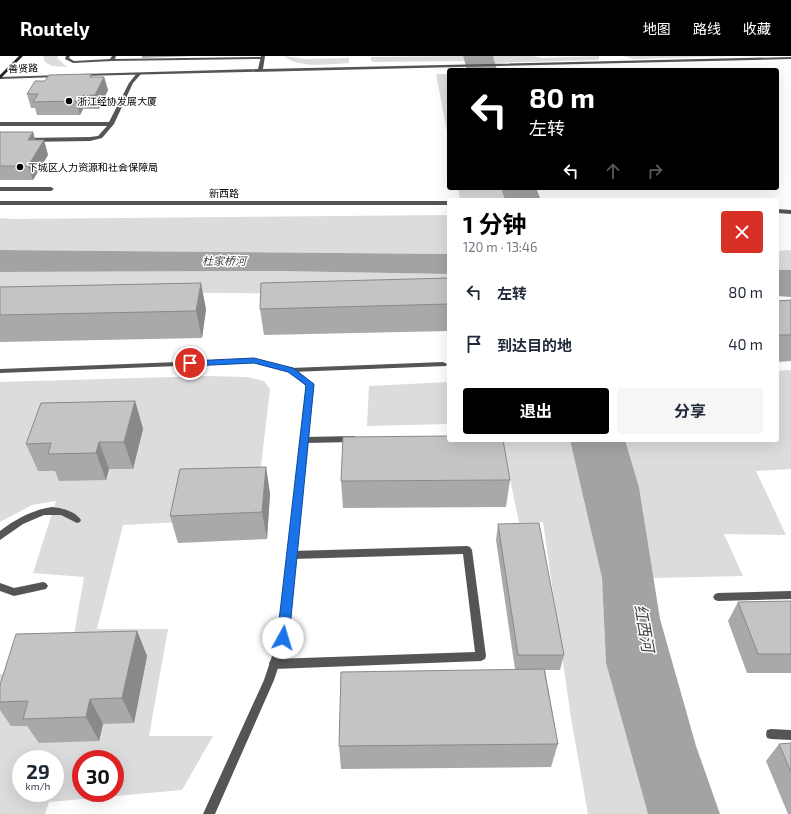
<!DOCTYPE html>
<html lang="zh">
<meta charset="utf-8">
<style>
:root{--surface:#fff;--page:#f6f6f7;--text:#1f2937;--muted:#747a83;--accent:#000}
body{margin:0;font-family:"Exo 2","Noto Sans SC",sans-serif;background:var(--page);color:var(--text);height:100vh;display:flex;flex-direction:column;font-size:15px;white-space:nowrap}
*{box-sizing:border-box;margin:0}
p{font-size:13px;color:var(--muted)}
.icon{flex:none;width:22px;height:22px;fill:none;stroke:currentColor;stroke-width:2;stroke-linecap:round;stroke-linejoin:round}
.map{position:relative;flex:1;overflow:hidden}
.drawer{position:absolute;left:447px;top:142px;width:332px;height:244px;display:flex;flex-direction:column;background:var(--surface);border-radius:4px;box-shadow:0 4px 16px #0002}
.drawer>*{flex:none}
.hud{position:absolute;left:447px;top:12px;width:332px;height:122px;border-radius:4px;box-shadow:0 4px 16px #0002;background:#000;color:#fff;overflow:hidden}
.speed{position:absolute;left:12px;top:694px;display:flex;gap:8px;font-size:20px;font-weight:700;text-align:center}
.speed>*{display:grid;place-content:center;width:52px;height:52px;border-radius:50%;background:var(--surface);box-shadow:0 4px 16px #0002;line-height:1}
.speed small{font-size:10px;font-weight:400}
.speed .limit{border:6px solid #d22;background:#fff;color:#111}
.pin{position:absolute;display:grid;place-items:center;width:34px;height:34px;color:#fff;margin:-17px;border:2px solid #fff;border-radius:50%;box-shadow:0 1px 4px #0007}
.me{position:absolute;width:44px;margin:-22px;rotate:6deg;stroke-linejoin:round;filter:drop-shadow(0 0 3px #0008)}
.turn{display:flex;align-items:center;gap:14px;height:84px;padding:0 16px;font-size:18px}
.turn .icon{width:52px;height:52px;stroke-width:2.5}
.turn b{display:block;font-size:28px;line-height:34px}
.lanes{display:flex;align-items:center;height:38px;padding:0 16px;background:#0003;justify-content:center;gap:20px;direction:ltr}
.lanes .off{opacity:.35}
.round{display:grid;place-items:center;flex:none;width:42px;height:42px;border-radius:4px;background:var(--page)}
.headline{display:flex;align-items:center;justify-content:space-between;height:68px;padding:0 16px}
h1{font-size:24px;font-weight:700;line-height:30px;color:var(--accent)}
.cta{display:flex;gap:8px;margin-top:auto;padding:8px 16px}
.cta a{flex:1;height:46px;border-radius:4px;background:var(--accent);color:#fff;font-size:16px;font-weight:700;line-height:46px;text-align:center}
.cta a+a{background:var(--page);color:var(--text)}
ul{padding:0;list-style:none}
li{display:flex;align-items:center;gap:12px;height:52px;padding:0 16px}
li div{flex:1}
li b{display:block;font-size:15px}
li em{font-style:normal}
header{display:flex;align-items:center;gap:24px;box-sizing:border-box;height:56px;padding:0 20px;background:var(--accent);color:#fff}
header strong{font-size:19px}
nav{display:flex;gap:22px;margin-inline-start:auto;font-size:14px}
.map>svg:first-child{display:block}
</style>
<header>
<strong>Routely</strong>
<nav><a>地图</a><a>路线</a><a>收藏</a></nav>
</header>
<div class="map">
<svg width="791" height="758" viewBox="0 0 791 758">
<rect width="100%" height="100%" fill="#fff"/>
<g fill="#dcdcdc" fill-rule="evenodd">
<polygon points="43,0 58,0 57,2 67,11 52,10 45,6"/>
<path d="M284 0 305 3 349 2V7C331 8 298 13 284 0Z"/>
<polygon points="463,0 464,5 375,6 371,5 371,1"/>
<polygon points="493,0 533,0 541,2 599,0 599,3 596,4 495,7"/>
<polygon points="623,0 732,0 634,3"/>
<polygon points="436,18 449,18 449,86"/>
<polygon points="458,132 501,132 505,144 460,144"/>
<polygon points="449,159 449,198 0,194 0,162 14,163"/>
<polygon points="791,194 791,214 777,214 777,195"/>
<polygon points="276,215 449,218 449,239 0,235 0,216"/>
<polygon points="791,314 791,413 756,415 786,479 724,478 743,520 653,522 639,431 625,384 777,384 777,315"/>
<path d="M207 320 247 321 264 325 270 333 255 462 123 469 97 573H168L149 680H213L182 734 49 746 45 758H0V618L67 619 84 521 33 517 56 445 32 449 0 466V326ZM21 703H55V737H21ZM81 703H115V737H81Z"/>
<polygon points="449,326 449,368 367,370 369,330"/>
<polygon points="502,384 570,384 602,522 606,607 648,758 588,758 571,662 543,466 519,467"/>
</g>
<g fill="#a3a3a3">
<polygon points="463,0 493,0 497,14 467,14"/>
<polygon points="501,132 536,132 541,144 505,144"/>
<polygon points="0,194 449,198 449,218 276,215 0,216"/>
<polygon points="777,214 791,214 791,241 777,240"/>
<polygon points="570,384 625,384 639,431 660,563 696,690 720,758 648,758 606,607 602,522"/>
</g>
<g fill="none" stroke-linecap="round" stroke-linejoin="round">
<g fill="#555" fill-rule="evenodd">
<polygon points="66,0 70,0 69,2 74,5 110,3 112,0 116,0 115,3 263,1 265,2 263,3 112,5 73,7 65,3"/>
<polygon points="137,17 141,18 133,27 114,68 102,82 90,85 25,86 22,84 25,82 90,81 98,80 107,70 0,70 0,66 109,66 129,27"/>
<polygon points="0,131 51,131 54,133 51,135 0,135"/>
<polygon points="443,306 447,308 446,310 291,316 287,314 291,312"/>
<polygon points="354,380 358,383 354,386 305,387 301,384 305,381"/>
<polygon points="467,490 470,491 472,494 486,600 485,603 481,605 274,613 270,611 269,608 270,605 274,603 475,596 463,498 292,503 289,502 287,499 289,496 292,495"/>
<polygon points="791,535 791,543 718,545 715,544 713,541 715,538 718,537"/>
<polygon points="771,673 791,674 791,684 771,683 767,682 766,678 767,674"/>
</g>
<g fill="#555" fill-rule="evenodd">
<polygon points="261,0 265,0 263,13 791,1 791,3 82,20 80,19 82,18 258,13"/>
<polygon points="60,19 60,20 58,21 0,23 0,21"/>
<polygon points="254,303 294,312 314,329 288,582 274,624 215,758 203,758 264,624 278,582 306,330 289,316 254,307 0,317 0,313"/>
<path d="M52 451C62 452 75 455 81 464L80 466 77 467 61 459H44L23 468 0 484V475C16 463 32 454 52 451Z"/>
<polygon points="43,526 46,527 48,530 46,533 14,540 0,535 0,527 14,532"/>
</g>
<g fill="#555" fill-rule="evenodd">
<rect x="0" y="145" width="449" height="4"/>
<polygon points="777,153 791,154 791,158 777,157"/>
</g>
<polygon fill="#222" fill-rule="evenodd" points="19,0 23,0 0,23 0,19"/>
</g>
<g fill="#a9a9a9">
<polygon points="142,0 193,0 142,2"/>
<polygon points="91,18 92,21 104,21 108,34 99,53 83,53 80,59 37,59 35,52 31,52 27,38 45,25"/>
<polygon points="0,76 33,76 35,84 44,84 48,99 33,124 0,124"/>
<polygon points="449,222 449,275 264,279 260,253"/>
<polygon points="0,231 206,253 202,282 0,286"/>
<polygon points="791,244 791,305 777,306 777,245"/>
<polygon points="135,345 143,373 133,413 109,413 106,424 59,425 55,415 38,415 26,388"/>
<polygon points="266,411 270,438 267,483 178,487 170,460"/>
<polygon points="510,424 506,451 343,452 341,425"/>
<polygon points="498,468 564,599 560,614 545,614 558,688 551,711 341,713 339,690 515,613 496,484"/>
<polygon points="791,545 791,617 747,617 728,565 738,546"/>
<polygon points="137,575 147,600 134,667 103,668 99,685 39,687 27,670 11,670 0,654 0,629"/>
<polygon points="791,687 791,758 788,758 766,705 779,688"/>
</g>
<g fill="#898989">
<polygon points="104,21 108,34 99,53 95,39"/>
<polygon points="79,40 83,53 80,59 76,45"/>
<polygon points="33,76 37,90 28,84"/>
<polygon points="44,84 48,99 33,124 28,110"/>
<polygon points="201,227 206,253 202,282 196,255"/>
<polygon points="135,345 143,373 133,413 124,386"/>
<polygon points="99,386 109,413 106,424 96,397"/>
<polygon points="266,411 270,438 267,483 262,456"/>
<polygon points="137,575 147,600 134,667 122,642"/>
<polygon points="90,643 103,668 99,685 86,661"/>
</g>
<g fill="#c4c4c4" stroke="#898989">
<polygon points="91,18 90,21 104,21 95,39 79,40 76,45 33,46 38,38 27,38 35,25 45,25 49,19"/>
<polygon points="0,76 33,76 28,84 44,84 28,110 0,110"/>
<polygon points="449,222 449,248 260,253 261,227"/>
<polygon points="201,227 196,255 0,259 0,231"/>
<polygon points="791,244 791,279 777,279 777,245"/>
<polygon points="135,345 124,386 99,386 96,397 48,398 51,387 26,388 41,347"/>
<polygon points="449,380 449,384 503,384 510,424 341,425 343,381"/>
<polygon points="266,411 262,456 170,460 180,413"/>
<polygon points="539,467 564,599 518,599 498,468"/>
<polygon points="791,545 791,598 758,598 738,546"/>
<polygon points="137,575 122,642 90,643 86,661 23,663 28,645 0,646 0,629 16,578"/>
<polygon points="544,613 558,688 339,690 341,616"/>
<polygon points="791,687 791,716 779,688"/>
</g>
<polygon fill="#1a73e8" stroke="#114b97" points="254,302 293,312 314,328 289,582 287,586 283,587 279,586 277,582 306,329 288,316 254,307 190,310 186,307 190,305"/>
<g fill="#000" stroke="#fff" stroke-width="1.5">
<circle cx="69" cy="45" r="4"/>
<circle cx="20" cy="111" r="4"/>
</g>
<g text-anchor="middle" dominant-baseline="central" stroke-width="3" stroke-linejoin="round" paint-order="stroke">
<g font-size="10" fill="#000" stroke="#fff">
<text transform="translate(23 12) rotate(-2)">善贤路</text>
<text x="224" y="137">新西路</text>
</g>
<g font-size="10" fill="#000" stroke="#fff" text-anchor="start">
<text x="77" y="45">浙江经协发展大厦</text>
<text x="28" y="111">下城区人力资源和社会保障局</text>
</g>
<g font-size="11" font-style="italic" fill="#444" stroke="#fff">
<text x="224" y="204">杜家桥河</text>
</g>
<g font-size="16" font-style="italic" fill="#444" stroke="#fff">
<text transform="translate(645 572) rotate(80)">红西河</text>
</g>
</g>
</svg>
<div class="speed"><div>29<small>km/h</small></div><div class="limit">30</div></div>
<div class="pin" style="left:190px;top:307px;background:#d93025"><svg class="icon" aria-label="arrive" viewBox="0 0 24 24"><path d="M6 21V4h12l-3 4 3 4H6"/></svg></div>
<svg class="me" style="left:283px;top:582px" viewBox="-20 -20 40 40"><circle r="19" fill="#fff"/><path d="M0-13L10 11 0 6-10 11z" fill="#1a73e8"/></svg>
<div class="hud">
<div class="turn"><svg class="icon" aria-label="left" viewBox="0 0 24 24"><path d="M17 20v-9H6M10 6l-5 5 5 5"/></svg><div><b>80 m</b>左转</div></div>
<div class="lanes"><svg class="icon" aria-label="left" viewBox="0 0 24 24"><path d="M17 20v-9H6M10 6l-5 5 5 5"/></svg><svg class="icon off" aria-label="ahead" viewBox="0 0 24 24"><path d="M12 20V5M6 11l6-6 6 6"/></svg><svg class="icon off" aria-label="right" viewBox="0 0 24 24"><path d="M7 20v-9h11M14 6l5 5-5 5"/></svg></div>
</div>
<section class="drawer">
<div class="headline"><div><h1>1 分钟</h1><p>120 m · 13:46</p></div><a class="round" style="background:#d93025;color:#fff"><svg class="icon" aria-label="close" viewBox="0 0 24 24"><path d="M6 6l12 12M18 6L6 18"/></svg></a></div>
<ul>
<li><svg class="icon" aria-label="left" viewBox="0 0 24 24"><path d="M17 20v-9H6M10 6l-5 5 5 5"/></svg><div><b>左转</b></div><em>80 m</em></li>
<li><svg class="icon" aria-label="arrive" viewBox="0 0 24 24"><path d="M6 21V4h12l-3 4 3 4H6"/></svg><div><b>到达目的地</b></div><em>40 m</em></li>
</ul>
<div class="cta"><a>退出</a><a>分享</a></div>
</section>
</div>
